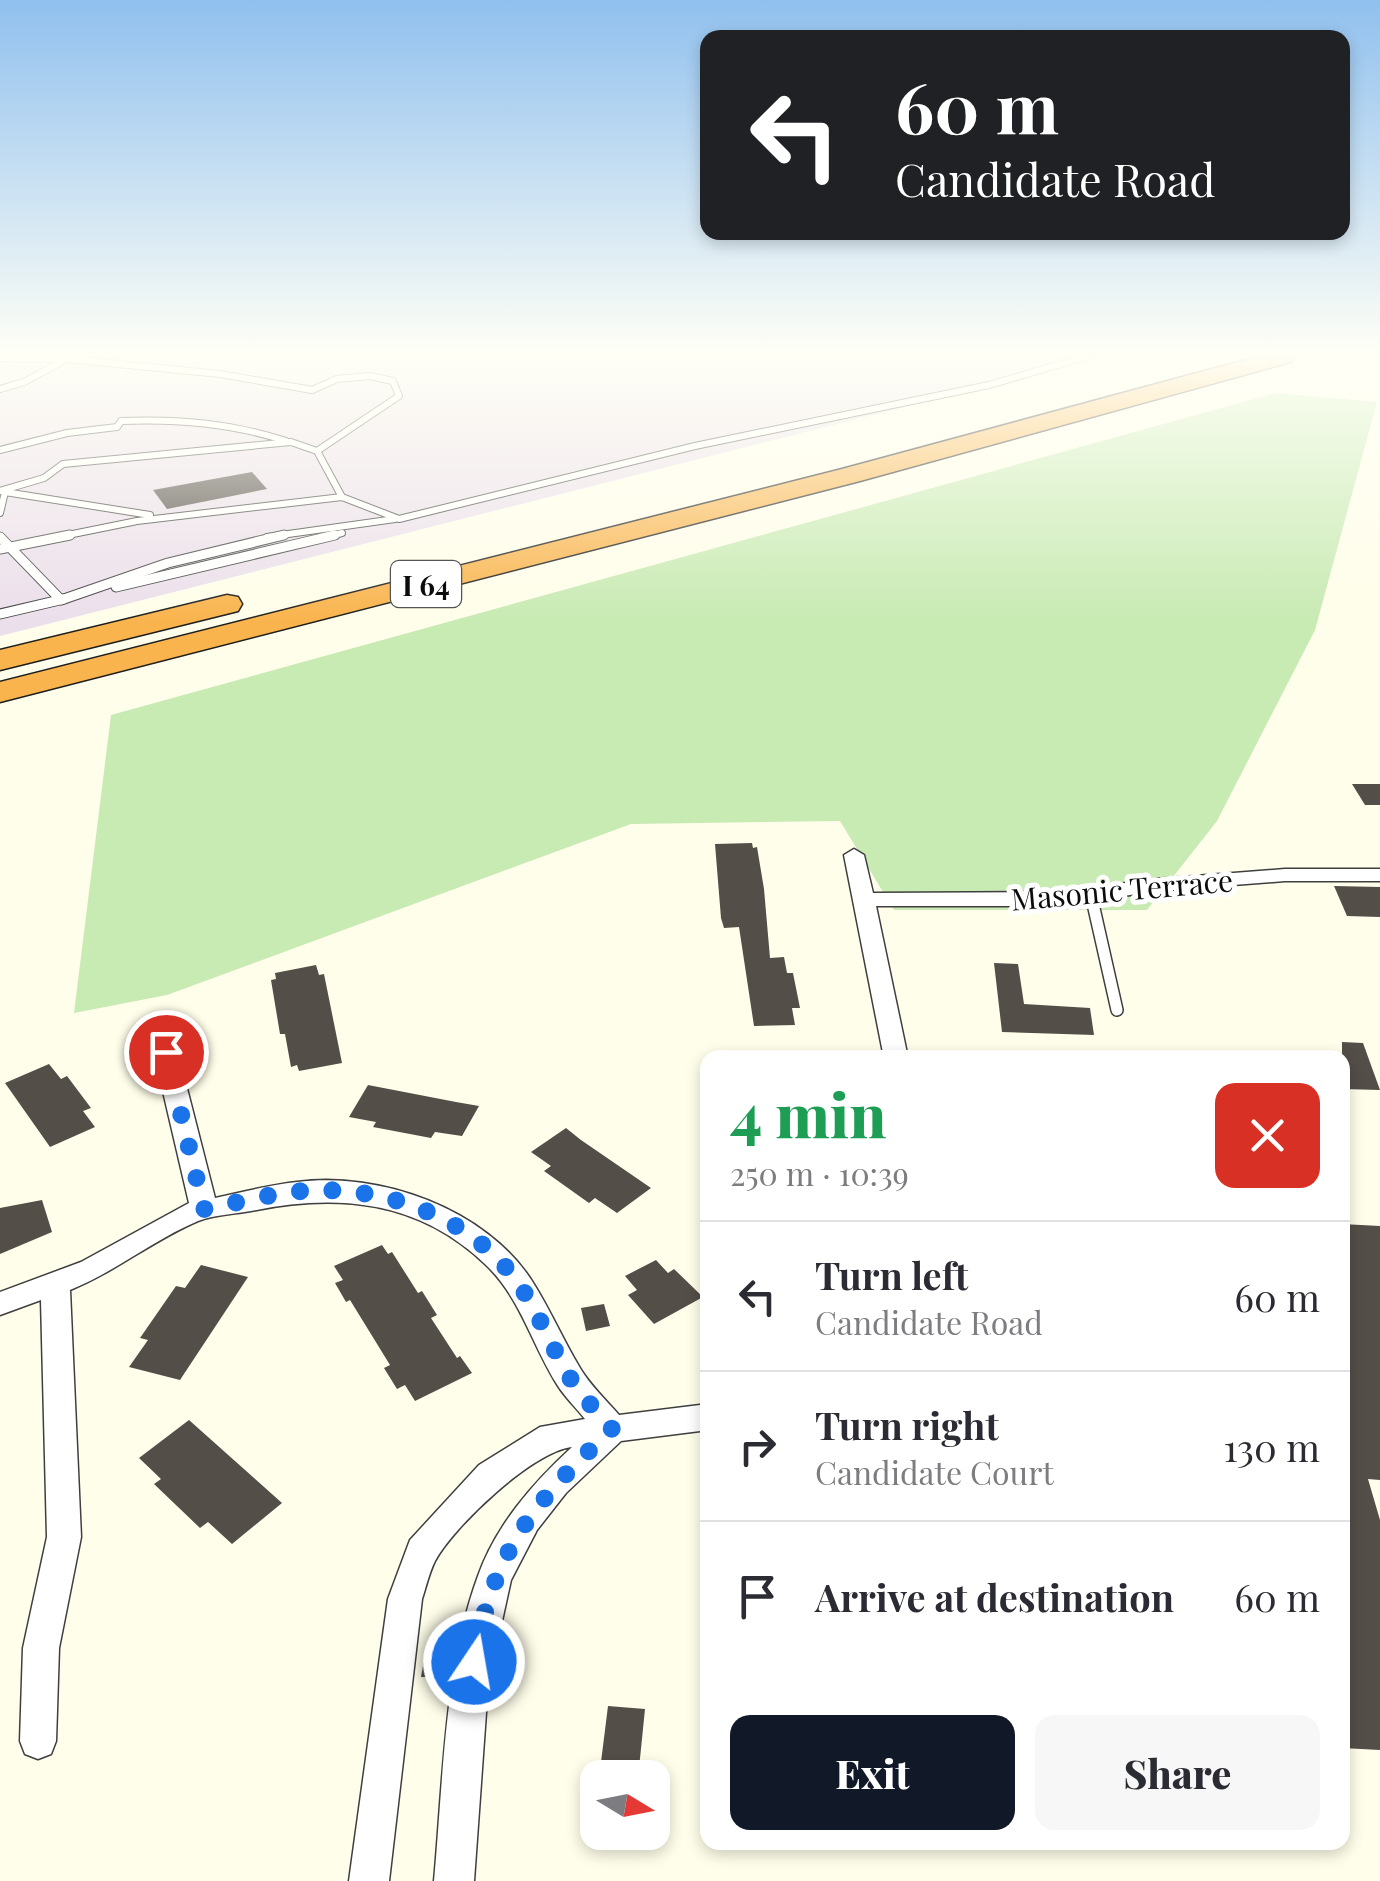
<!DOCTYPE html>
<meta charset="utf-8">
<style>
:root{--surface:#fff;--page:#f7f7f7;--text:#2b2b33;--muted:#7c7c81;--line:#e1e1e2;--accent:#111827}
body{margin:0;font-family:"Playfair Display",serif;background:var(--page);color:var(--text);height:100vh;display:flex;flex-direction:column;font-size:38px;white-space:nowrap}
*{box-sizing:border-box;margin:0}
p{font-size:32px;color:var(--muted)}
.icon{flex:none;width:55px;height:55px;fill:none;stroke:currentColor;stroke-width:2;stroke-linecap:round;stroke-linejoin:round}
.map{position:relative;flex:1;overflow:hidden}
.details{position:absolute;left:700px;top:1050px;width:650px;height:800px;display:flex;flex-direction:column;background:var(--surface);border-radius:20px;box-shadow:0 5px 15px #0003}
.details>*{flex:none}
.guide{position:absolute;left:700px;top:30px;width:650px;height:210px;border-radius:20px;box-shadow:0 5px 15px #0003;background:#202124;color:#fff;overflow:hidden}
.needle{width:65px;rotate:100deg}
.fabs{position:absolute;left:580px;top:1760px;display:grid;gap:20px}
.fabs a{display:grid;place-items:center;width:90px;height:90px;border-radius:20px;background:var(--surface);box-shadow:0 5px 15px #0003;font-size:50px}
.pin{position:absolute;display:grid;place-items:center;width:85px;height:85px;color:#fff;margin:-42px;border:5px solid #fff;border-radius:50%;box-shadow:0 2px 10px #0007}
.me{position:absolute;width:110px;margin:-55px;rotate:12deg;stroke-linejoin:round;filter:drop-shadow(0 0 8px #0008)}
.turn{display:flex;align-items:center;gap:35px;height:210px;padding:0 30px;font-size:45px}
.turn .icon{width:130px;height:130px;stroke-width:2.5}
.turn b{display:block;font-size:70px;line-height:85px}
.round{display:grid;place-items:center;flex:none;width:105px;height:105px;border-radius:20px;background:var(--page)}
.head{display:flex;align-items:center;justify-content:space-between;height:170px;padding:0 30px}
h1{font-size:60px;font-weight:800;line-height:75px;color:#1e9e55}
.action{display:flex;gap:20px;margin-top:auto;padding:20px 30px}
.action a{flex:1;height:115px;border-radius:20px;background:var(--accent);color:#fff;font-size:40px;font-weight:800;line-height:115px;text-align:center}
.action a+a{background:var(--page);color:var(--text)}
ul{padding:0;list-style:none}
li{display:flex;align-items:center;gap:30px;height:150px;padding:0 30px;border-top:2px solid var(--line)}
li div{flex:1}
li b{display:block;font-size:38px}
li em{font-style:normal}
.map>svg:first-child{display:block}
</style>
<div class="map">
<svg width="1380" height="1881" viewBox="0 0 1380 1881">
<rect width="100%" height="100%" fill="#fffeea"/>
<polygon fill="#ebdfeb" points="0,357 1091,357 1098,358 0,636"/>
<polygon fill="#c8eab3" points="1276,393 1377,402 1315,630 1217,821 1147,910 894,910 840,821 631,824 167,995 74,1013 111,715"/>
<g fill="#544e48">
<polygon points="252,472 267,489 167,509 153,490"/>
<polygon points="1352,784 1380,784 1380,805 1365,805"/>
<polygon points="752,843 753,848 757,847 764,889 770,958 784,957 787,973 793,973 800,1008 792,1008 795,1025 754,1026 739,927 724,928 721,918 715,844"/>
<polygon points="1334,886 1380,887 1380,917 1347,916"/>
<polygon points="994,963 1018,964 1024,1004 1090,1008 1094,1035 1002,1032"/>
<polygon points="316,965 319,975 324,974 342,1063 299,1071 297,1065 291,1067 285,1034 280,1034 271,980 276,979 275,973"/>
<polygon points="1342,1042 1363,1043 1380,1090 1342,1089"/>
<polygon points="49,1064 61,1079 67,1076 91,1108 83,1111 95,1127 50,1147 5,1083"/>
<polygon points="368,1085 456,1102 479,1106 462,1136 435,1132 431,1138 373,1127 376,1122 349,1117"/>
<polygon points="566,1128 581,1140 651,1188 617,1213 595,1198 589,1203 544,1171 551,1166 531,1152"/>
<polygon points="42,1200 52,1232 0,1254 0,1208"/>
<polygon points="1342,1224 1380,1226 1380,1480 1368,1479 1380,1520 1380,1750 1342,1748"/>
<polygon points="382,1245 388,1254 392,1252 418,1293 422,1291 437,1315 431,1318 457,1358 460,1356 472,1373 415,1401 405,1385 397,1389 384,1368 390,1365 350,1300 346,1302 335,1283 343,1280 334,1266"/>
<polygon points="656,1260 668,1273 674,1269 703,1297 654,1324 628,1295 637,1290 625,1276"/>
<polygon points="201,1265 248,1277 180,1380 129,1367 148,1340 140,1338 176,1286 185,1288"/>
<polygon points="604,1304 610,1326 586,1331 581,1308"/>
<polygon points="189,1420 282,1503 232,1544 208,1522 200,1528 154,1484 161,1479 139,1458"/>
<polygon points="426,1649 447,1649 443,1677 421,1677"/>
<polygon points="608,1706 645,1709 638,1778 599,1778"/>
</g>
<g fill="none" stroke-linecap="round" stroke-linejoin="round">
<defs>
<g id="lane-far2">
<polyline points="0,358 67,359 220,374 312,390 337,379 370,376 393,381 399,396 317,451"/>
<polyline points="0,389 24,382 67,359"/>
<path d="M0 450 67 433 117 427 121 421C178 419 231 423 286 441"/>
<polyline points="0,491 44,478 63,464 291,442 317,451 342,497"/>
<polyline points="0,513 5,492 150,515"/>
<polyline points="58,537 137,521 342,497 399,519 695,446 989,385 1085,357"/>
<polyline points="267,537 395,519"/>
<polyline points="325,537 342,533"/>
</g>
<g id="lane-far1">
<polyline points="0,537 61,600 168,563 284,535"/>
<polyline points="0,549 70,535"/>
<polyline points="116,587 335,535"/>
<polyline points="0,614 64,599"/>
</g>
<polyline id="lane" points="1091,895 1117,1010"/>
<g id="street">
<polygon points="854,849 864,855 873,893 1059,892 1156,879 1285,869 1380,869 1380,881 1285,881 1156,891 1059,906 876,906 908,1058 884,1058 844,855"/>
<path d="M166 1045 178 1053 215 1198C242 1192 270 1185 297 1182 380 1171 486 1209 532 1281 550 1309 563 1340 580 1368 590 1385 606 1400 619 1415L708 1404V1430L621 1441 566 1493 537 1530 511 1580 488 1685 474 1881H434C443 1784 444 1668 478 1576 496 1525 533 1483 572 1447 533 1451 453 1527 435 1561 429 1573 426 1587 422 1599L389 1881H349L388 1599 410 1540 479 1465 540 1427 585 1419C577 1409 568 1400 560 1389 533 1349 522 1299 486 1265 419 1200 337 1193 251 1211 234 1214 214 1215 198 1221 153 1240 115 1272 70 1290L81 1537 59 1648 56 1741 51 1754 38 1759 25 1754 20 1741 23 1648 47 1537 41 1300 0 1315V1292L81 1262 189 1203 154 1053Z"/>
</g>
<g id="highway">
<polygon points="1256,357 1294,357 1291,362 860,481 0,702 0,682 842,469"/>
<polygon points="227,595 238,597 242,604 238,611 0,670 0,650"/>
</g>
</defs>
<use href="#lane-far2" stroke="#3f3f3f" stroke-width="8"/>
<use href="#lane-far1" stroke="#3f3f3f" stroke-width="11"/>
<use href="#lane" stroke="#3f3f3f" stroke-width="14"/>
<use href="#street" stroke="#3f3f3f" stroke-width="3"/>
<use href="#highway" stroke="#1d1d1d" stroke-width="3"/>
<use href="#lane-far2" stroke="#fff" stroke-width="6"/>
<use href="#lane-far1" stroke="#fff" stroke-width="9"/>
<use href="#lane" stroke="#fff" stroke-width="11"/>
<use href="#street" fill="#fff" fill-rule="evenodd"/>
<use href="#highway" fill="#f9b44e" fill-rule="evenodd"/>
</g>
<linearGradient id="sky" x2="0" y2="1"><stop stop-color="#90c0ee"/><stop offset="0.57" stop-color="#fffff6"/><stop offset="1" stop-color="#fffff6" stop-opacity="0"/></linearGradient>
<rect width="1380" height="621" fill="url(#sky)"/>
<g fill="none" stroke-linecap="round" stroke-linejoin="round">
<path stroke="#1a73e8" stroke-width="18" stroke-dasharray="0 32.4" d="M166 1052 204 1209C236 1203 269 1194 302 1191 383 1184 477 1218 522 1289 540 1316 552 1348 569 1376 580 1395 598 1412 612 1429 532 1504 493 1551 474 1662"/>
</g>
<g text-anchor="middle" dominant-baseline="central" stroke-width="10" stroke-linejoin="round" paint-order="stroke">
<rect fill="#fff" stroke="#555" stroke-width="2.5" x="391" y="561" width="70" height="46" rx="8"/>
<g font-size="28" font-weight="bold" fill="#0c0c0c">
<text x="426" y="584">I 64</text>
</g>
<g font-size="30" fill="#0c0c0c" stroke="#fff">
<text transform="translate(1122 889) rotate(-5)">Masonic Terrace</text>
</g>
</g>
</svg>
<div class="fabs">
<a><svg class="needle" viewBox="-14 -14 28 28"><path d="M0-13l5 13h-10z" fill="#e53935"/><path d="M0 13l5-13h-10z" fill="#7c7c81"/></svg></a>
</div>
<div class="pin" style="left:166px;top:1052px;background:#d93025"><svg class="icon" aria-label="arrive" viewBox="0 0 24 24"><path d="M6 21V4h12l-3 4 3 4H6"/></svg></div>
<svg class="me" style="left:474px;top:1662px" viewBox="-20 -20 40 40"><circle r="17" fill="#1a73e8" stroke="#fff" stroke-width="3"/><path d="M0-11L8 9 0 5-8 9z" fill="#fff"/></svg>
<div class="guide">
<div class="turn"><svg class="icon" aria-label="left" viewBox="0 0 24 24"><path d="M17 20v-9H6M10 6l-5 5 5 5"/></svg><div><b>60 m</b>Candidate Road</div></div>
</div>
<section class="details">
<div class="head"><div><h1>4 min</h1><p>250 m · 10:39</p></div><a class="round" style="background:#d93025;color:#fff"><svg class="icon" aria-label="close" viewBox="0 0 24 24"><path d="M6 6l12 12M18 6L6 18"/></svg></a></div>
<ul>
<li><svg class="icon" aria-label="left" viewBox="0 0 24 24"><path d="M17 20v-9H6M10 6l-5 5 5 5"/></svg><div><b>Turn left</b><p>Candidate Road</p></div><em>60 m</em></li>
<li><svg class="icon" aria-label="right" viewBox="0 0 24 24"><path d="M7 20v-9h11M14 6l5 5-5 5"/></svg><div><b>Turn right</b><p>Candidate Court</p></div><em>130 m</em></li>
<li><svg class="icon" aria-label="arrive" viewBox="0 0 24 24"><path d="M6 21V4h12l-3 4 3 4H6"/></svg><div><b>Arrive at destination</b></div><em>60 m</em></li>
</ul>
<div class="action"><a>Exit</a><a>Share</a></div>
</section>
</div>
